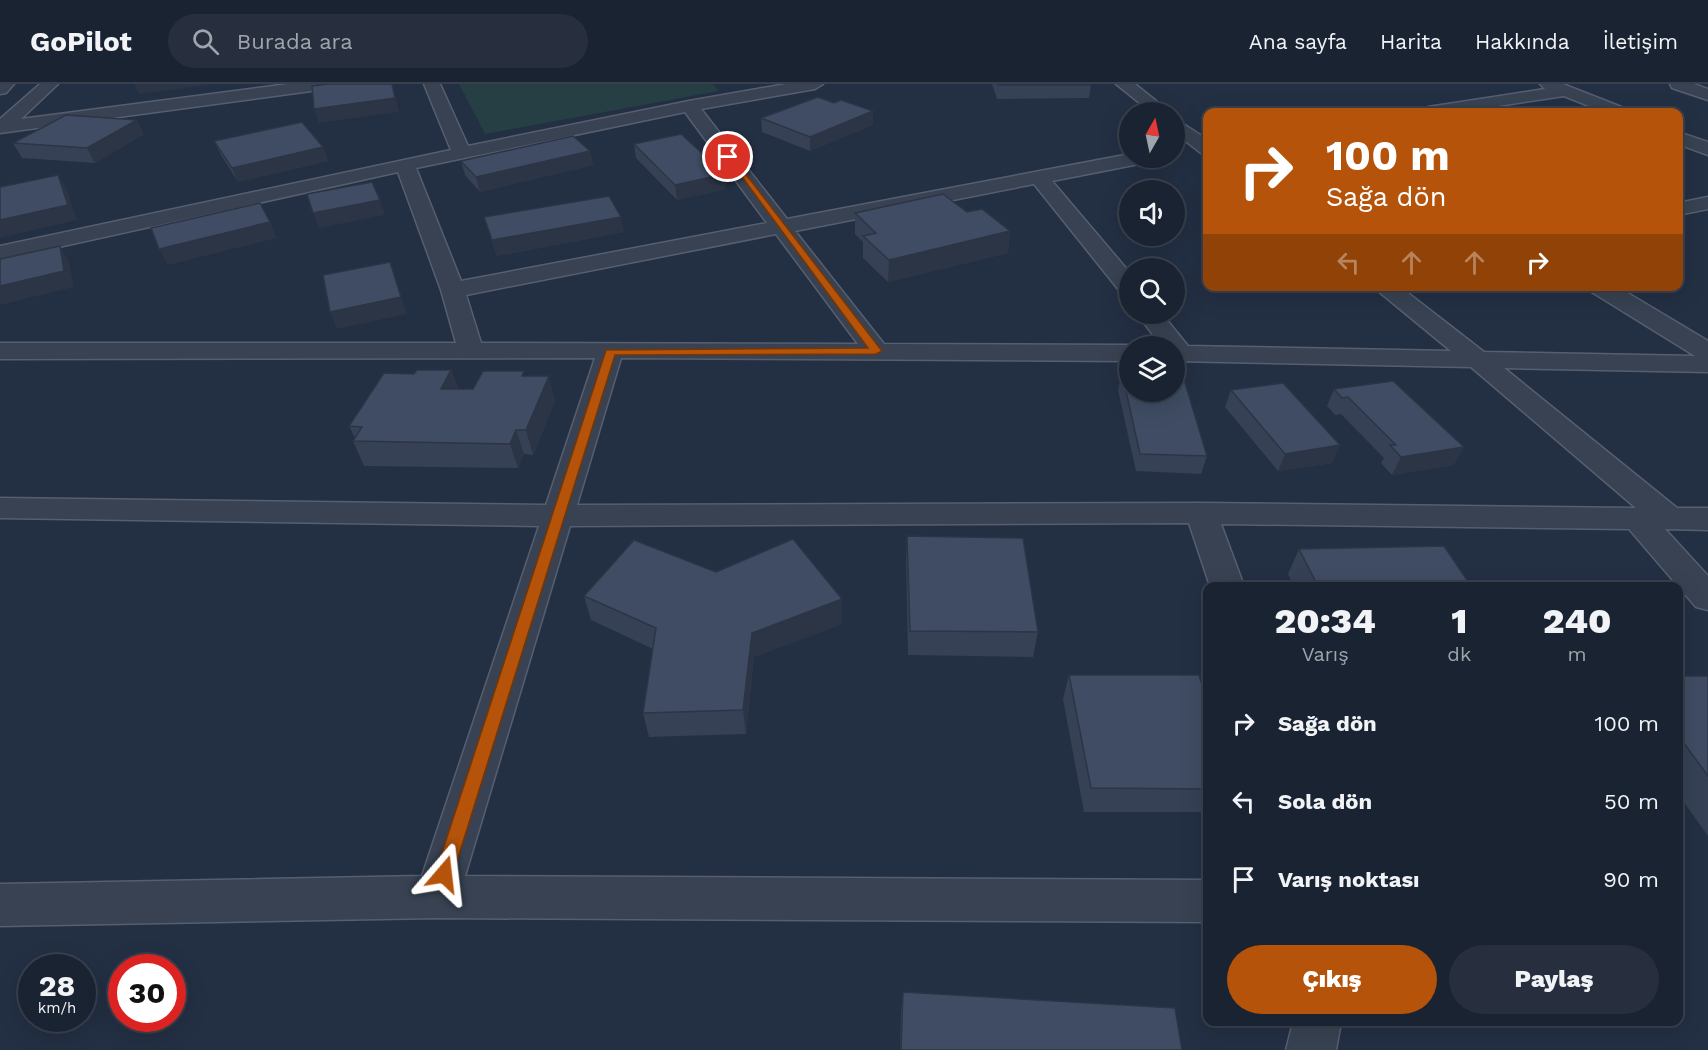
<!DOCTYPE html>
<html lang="tr">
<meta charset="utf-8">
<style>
:root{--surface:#1a2332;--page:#272f3e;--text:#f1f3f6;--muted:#9fa4ac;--line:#38404d;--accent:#b45309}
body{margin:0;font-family:"Work Sans",sans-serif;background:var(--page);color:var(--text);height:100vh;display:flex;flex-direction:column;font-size:22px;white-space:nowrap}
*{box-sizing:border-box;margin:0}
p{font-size:20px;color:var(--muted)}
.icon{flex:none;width:33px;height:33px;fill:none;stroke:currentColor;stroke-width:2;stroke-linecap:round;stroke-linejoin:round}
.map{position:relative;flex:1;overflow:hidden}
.sheet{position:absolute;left:1203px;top:498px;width:480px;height:444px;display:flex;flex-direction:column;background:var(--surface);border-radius:12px;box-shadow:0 6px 24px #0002,0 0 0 2px var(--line)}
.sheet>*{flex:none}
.banner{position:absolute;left:1203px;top:24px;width:480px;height:183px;border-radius:12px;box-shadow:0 6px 24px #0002,0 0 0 2px var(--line);background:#b45309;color:#fff;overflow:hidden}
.needle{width:39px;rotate:9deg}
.controls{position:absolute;left:1119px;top:18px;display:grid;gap:12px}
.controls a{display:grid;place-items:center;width:66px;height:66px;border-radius:50%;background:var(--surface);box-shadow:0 6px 24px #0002,0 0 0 2px var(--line);font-size:30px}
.speed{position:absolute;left:18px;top:870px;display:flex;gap:12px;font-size:30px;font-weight:700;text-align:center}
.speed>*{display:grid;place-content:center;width:78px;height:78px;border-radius:50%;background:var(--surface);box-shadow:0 6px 24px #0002,0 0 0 2px var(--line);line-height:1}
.speed small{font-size:15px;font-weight:400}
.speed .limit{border:9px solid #d22;background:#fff;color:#111}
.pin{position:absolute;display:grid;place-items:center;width:51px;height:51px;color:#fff;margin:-26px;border:3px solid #fff;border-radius:50%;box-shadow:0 2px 6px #0007}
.me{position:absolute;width:66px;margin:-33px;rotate:17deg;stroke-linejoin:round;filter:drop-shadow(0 0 4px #0008)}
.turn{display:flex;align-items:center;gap:21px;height:126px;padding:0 24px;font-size:27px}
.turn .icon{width:78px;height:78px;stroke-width:2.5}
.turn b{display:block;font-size:42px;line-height:51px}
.lanes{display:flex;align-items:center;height:57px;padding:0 24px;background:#0003;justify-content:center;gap:30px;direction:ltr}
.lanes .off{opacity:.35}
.eta{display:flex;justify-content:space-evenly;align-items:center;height:102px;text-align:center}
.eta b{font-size:36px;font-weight:800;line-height:42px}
.button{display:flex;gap:12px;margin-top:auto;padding:12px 24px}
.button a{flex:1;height:69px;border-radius:36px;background:var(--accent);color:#fff;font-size:24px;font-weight:800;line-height:69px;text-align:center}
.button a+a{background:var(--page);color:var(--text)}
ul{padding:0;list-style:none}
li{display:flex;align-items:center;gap:18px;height:78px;padding:0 24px}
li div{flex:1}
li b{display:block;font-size:22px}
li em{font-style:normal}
header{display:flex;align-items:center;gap:36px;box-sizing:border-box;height:84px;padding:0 30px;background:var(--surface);border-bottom:2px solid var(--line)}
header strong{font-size:28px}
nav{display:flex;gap:33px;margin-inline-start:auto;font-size:21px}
.search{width:420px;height:54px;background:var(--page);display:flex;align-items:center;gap:15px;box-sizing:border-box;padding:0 21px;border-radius:33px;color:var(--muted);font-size:22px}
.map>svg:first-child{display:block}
</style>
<header>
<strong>GoPilot</strong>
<div class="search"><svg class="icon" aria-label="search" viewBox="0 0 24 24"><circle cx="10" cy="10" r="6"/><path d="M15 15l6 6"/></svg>Burada ara</div>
<nav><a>Ana sayfa</a><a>Harita</a><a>Hakkında</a><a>İletişim</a></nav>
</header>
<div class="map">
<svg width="1708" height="966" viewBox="0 0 1708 966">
<rect width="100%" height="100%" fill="#232f43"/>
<polygon fill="#253f44" points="459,0 713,0 719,7 485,50"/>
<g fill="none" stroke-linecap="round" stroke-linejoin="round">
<defs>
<g id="minor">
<polygon points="0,0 14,0 6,9 0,10"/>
<polygon points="40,0 58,0 21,35 288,0 334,0 326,5 0,49 0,35"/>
<path d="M424 0H440L468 62 689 17 786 0H823L815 5 701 25 787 135 1130 70V74H1149L1139 80 1052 97 1130 189V212L1122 210 1034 100 795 147 884 260 1130 261 1135 262H1130V277L621 274 577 421 1201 419 1636 424 1471 283 1174 277V262H1162L1137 230H1162L1188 262 1451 267 1372 202H1399L1484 268 1695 272 1590 207 1587 202H1616L1708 257V288L1504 284 1677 424H1708V446L1665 445 1708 492V526L1696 523 1629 445 1221 440 1244 502H1210L1189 439 570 442 465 792 1208 796V838L437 834 0 842V800L422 792 539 442 0 434V414L546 421 595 274 0 275V259H456L441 206 398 88 0 176V162L451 66ZM685 28 767 139 461 197 416 84ZM776 150 858 260 481 259 466 211Z"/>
<polygon points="1116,0 1135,0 1170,28 1151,28"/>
<polygon points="1540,0 1563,0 1624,24 1627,28 1604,28 1564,12 1459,28 1419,28 1428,23 1545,5"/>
<polygon points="1670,0 1694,0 1708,5 1708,16 1672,4"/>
<polygon points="1174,34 1208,56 1208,71 1201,69 1174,48"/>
<polygon points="1678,48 1708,58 1708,71 1678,60"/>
<polygon points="1708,113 1708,125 1678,131 1678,119"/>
<polygon points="1293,938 1341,938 1336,966 1286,966"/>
</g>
</defs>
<use href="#minor" stroke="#555f70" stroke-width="3"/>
<use href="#minor" fill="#384252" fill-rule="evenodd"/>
</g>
<g fill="#364155">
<polygon points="992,0 1091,0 1091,1 1089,14 997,15"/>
<polygon points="834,19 873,27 873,41 810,67 762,48 761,34"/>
<polygon points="144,50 95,79 22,74 13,59"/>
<polygon points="214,57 323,63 328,77 238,98 221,71"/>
<polygon points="634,60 725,90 726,105 677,116 636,74"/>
<polygon points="590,67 593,81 480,108 465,91 461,77"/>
<polygon points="967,128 1010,147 1008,169 888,198 863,174 863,158 855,150 855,129"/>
<polygon points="484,133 624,148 497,172"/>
<polygon points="451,286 458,305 473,305 525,292 555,316 533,371 524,370 518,384 364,382 353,357 355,354 349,342 414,290"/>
<polygon points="1122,289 1207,372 1201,390 1136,387 1118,306"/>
<polygon points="1393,297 1454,381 1392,391 1381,379 1384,374 1341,330 1335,331 1327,322 1334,305"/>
<polygon points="1231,306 1340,361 1332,379 1278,387 1225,323"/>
<polygon points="907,452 1038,548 1033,573 908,571 906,476"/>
<polygon points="1299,465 1471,502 1294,502 1288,490"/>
<polygon points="716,488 842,515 842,540 754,573 746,650 649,653 643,629 653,565 591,536 584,512"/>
<polygon points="1069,591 1208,620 1208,728 1084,728 1063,615"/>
<polygon points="1678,592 1708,592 1708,752 1678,710"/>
<polygon points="903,908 1182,966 900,966 901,928"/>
</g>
<g fill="#2c3545">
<polygon points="134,0 215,0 139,10"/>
<polygon points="393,0 399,28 319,39 314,25"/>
<polygon points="873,27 873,41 810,67 810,53"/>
<polygon points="137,36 144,50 95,79 87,64"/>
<polygon points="323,63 328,77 238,98 232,84"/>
<polygon points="590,67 593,81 480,108 476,93"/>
<polygon points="725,90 726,105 677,116 675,101"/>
<polygon points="58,91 67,106 77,136 0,154 0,136"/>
<polygon points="380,116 385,131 319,144 313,129"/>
<polygon points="621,133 624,148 497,172 492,156"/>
<polygon points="270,138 277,154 168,181 159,165"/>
<polygon points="1010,147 1008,169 888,198 889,176"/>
<polygon points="60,162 69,178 74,203 0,221 0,202"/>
<polygon points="390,178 407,230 337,245 330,228"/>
<polygon points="451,286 459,310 441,305"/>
<polygon points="549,292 555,316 533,371 526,346"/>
<polygon points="516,346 524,370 518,384 510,360"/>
<polygon points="1340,361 1332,379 1278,387 1285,370"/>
<polygon points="1464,363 1454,381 1392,391 1401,373"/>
<polygon points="842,515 842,540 754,573 746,650 743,626 752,549"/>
</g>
<g fill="#3f4c63" stroke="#2c3545" stroke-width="1.5">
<polygon points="328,0 392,0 395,14 314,25 312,2"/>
<rect x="998" y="0" width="93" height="1"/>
<polygon points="818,13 834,19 841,16 873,27 810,53 761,34"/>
<polygon points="66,31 137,36 87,64 13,59"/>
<polygon points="302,38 323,63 232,84 214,57"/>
<polygon points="681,50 725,90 675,101 634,60"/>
<polygon points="573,52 590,67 476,93 461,77"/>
<polygon points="58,91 68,121 0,136 0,103"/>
<polygon points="372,98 380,116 313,129 307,110"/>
<polygon points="943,110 967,128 982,125 1010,147 889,176 863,152 876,149 855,129"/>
<polygon points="609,112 621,133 492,156 484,133"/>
<polygon points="260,119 270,138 159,165 151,144"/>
<polygon points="60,162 64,187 0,202 0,175"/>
<polygon points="390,178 401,213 330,228 323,191"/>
<polygon points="417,286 451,286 441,305 473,305 483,287 524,287 522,292 549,292 526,346 516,346 510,360 353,357 362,343 349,342 384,289 414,290"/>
<polygon points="1122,289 1130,289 1130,308 1174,308 1174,291 1183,292 1207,372 1140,370"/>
<polygon points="1393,297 1464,363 1401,373 1390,361 1396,361 1348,313 1342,314 1334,305"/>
<polygon points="1283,299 1340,361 1285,370 1231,306"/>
<polygon points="907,452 1023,454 1038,548 910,547"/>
<polygon points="793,455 842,515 752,549 743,626 643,629 656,544 584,512 634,456 716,488"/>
<polygon points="1444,462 1471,502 1318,502 1299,465"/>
<polygon points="1069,591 1199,591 1208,620 1208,705 1091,704"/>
<polygon points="1678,592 1708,592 1708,692 1678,651"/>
<polygon points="903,908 1175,924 1182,966 901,966"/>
</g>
<polygon fill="#b45309" stroke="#753606" stroke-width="1.5" points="726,71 731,71 882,267 876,270 615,271 453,790 450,796 444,799 438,796 435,790 606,266 868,264"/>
</svg>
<div class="controls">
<a><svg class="needle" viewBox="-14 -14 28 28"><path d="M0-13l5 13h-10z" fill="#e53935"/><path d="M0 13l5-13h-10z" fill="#9fa4ac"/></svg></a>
<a><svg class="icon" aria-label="sound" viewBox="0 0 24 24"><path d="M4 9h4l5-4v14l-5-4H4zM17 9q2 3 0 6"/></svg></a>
<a><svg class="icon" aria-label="search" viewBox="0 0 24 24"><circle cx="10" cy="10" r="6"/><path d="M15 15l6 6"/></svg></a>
<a><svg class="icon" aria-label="layers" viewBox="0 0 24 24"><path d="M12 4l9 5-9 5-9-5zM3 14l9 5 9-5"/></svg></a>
</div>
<div class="speed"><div>28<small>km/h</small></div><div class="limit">30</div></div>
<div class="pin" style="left:728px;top:73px;background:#d93025"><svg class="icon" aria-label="arrive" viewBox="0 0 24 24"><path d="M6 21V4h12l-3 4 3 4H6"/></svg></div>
<svg class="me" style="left:444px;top:790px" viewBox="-20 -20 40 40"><path d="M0-17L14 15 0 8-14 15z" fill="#b45309" stroke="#fff" stroke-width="4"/></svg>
<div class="banner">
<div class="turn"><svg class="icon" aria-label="right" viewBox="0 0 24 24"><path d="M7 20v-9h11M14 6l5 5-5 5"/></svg><div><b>100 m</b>Sağa dön</div></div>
<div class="lanes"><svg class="icon off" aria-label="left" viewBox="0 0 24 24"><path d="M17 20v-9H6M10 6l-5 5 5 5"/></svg><svg class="icon off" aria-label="ahead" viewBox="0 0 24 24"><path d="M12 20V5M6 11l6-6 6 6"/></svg><svg class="icon off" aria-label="ahead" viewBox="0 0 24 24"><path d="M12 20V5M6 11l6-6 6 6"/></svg><svg class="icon" aria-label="right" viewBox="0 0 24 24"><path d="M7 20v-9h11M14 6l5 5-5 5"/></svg></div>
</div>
<section class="sheet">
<div class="eta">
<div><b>20:34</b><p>Varış</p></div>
<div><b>1</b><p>dk</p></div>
<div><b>240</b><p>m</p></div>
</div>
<ul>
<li><svg class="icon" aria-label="right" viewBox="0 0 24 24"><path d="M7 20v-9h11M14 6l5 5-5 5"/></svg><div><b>Sağa dön</b></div><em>100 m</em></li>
<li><svg class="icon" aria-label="left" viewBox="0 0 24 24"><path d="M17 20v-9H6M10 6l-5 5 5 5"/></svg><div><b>Sola dön</b></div><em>50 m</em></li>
<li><svg class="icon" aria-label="arrive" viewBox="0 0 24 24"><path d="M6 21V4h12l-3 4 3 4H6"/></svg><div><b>Varış noktası</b></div><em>90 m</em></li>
</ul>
<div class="button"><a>Çıkış</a><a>Paylaş</a></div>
</section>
</div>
